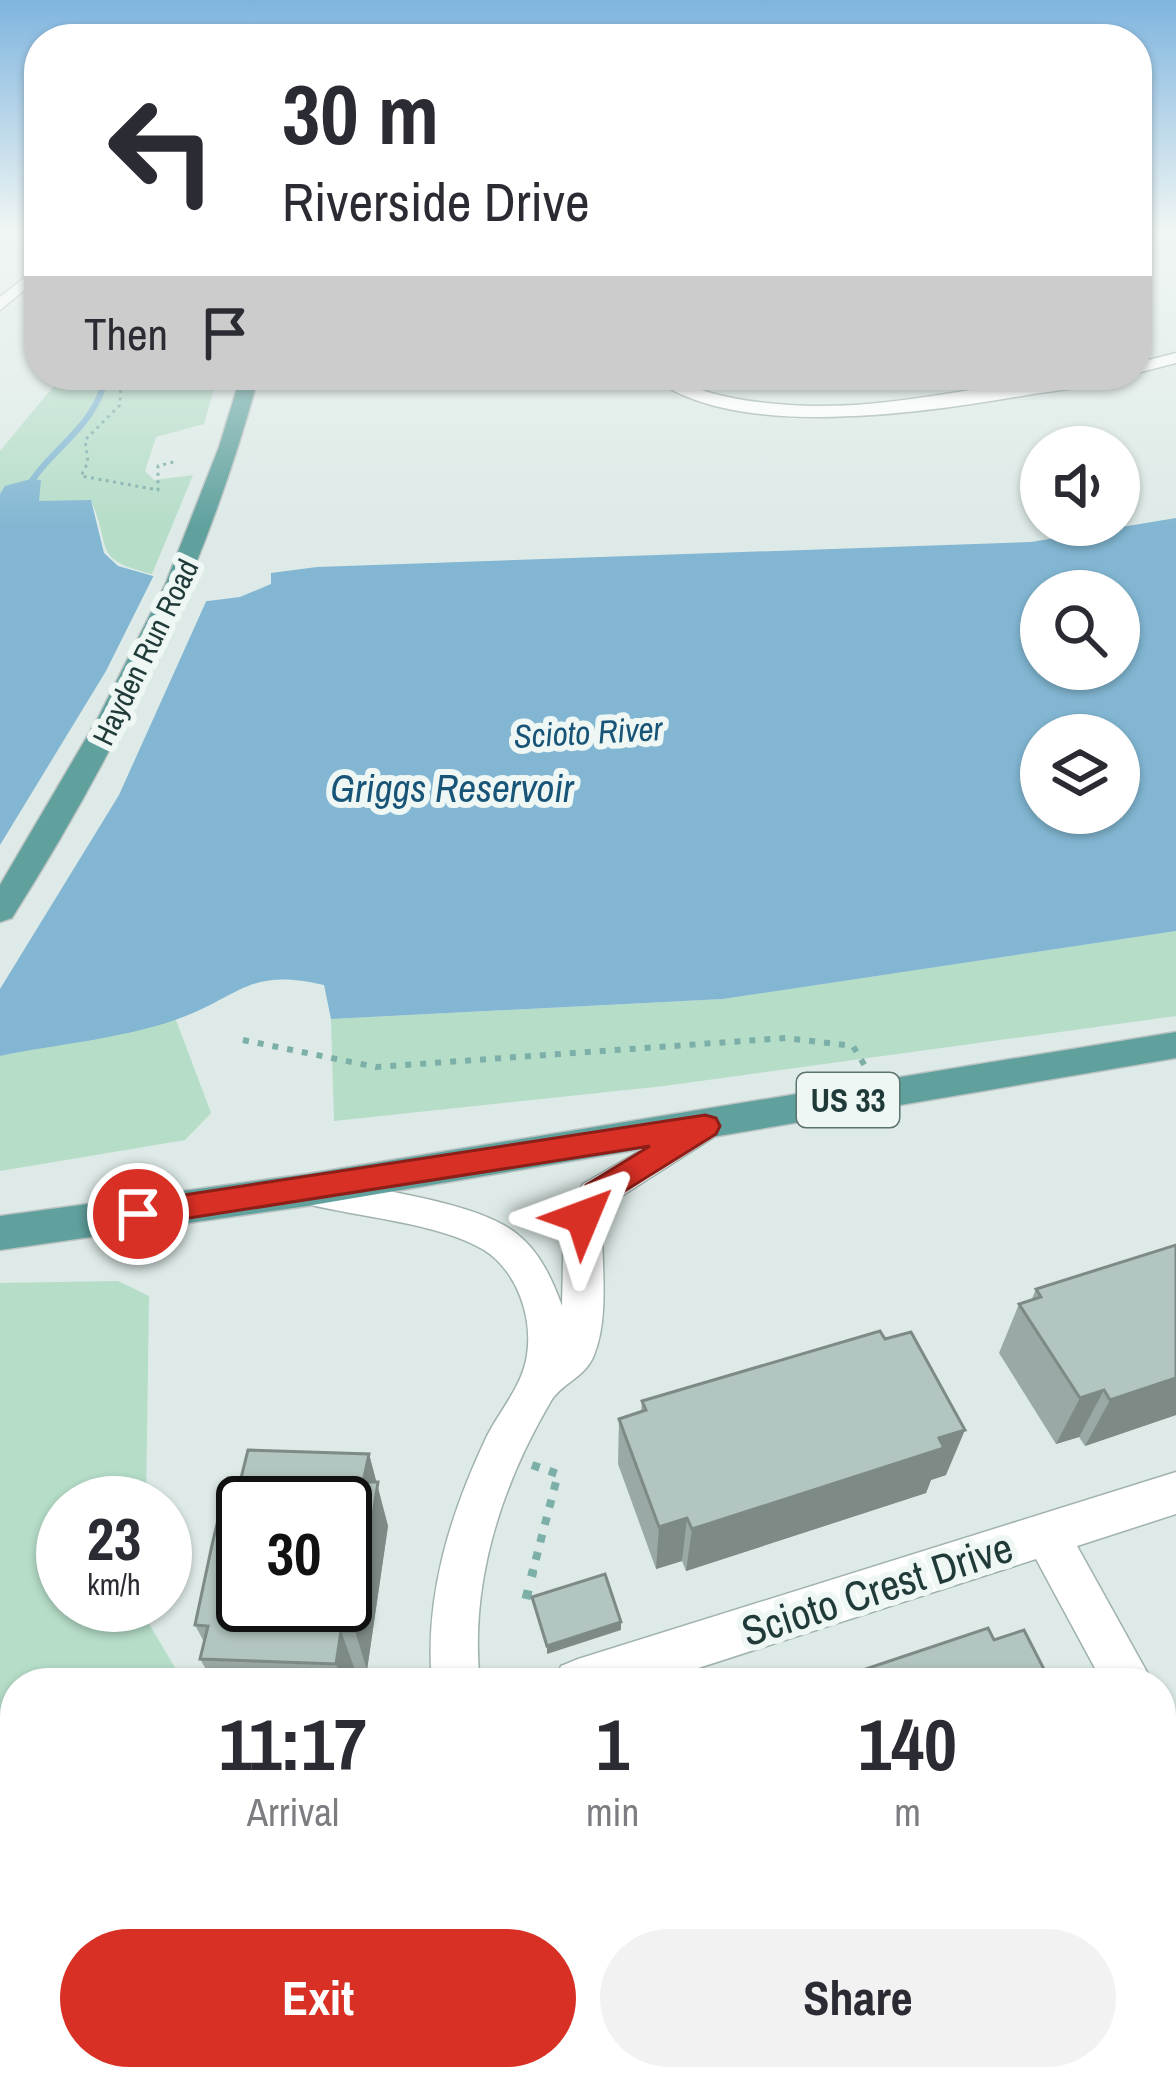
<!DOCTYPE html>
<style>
:root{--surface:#fff;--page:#f2f2f3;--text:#2b2b33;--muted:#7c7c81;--accent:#d93025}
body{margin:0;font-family:"Archivo Narrow",sans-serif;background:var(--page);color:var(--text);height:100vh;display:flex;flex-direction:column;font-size:45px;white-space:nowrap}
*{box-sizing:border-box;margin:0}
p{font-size:39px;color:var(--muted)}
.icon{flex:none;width:66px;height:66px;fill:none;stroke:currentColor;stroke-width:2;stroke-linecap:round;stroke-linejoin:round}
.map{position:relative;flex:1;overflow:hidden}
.side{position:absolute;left:0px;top:1668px;width:1176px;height:423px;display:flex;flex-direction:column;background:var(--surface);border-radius:48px 48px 0 0;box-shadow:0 3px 9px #0004}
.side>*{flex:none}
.hud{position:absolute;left:24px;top:24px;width:1128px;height:366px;border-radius:48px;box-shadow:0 3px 9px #0004;background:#fff;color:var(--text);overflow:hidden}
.fabs{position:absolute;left:1020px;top:426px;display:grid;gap:24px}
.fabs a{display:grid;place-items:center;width:120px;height:120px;border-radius:50%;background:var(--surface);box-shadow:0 3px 9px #0004;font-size:60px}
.speed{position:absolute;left:36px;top:1476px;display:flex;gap:24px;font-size:60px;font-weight:700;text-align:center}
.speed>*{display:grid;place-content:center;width:156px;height:156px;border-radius:50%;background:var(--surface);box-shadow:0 3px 9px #0004;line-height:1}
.speed small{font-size:30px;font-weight:400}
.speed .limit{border:6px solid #111;border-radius:18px;background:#fff;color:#111}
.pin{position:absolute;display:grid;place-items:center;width:102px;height:102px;color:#fff;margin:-51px;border:6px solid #fff;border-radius:50%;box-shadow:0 3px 12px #0007}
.me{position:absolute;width:132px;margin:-66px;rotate:46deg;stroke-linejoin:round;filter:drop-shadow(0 0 9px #0008)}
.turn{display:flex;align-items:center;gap:42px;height:252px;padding:0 60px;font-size:54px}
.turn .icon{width:156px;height:156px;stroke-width:2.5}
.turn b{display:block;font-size:84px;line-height:102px}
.then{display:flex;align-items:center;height:114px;padding:0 60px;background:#0003;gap:24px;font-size:45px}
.eta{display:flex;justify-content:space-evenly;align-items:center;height:204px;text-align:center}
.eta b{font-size:72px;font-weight:700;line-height:84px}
.primary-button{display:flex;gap:24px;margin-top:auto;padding:24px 60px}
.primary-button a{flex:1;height:138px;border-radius:72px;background:var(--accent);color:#fff;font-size:48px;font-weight:700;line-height:138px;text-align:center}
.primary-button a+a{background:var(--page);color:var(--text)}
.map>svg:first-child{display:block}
</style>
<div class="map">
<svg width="1176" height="2090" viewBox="0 0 1176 2090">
<rect width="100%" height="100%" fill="#ddeae7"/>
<g fill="#b5ddc8">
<path d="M63 375H218L204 424 156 437 145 471 154 480 193 475 152 574C90 559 113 548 91 501H39L5 486 0 494V451Z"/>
<polygon points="1176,931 1176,1016 664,1086 334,1121 331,1019 723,999"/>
<polygon points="176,1020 211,1113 185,1140 0,1171 0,1056"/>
<polygon points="118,1281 149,1296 146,1503 63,1503 63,1605 145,1605 145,1617 184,1683 15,1683 15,2076 416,2076 432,2090 0,2090 0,1283"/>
</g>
<path fill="#82b6d2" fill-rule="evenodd" d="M31 479 41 480 39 501 91 500 104 553 118 566 167 580 176 605 240 597 271 584V573L317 567 1031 542 1176 518V931L723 999 331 1019 324 985C246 967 241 997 175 1020 120 1039 57 1044 0 1056V494L5 486ZM1041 591H1119V669H1041ZM1041 735H1119V813H1041Z"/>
<polygon fill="#ddeae7" points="157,569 172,576 180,599 209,595 119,795 0,989 0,845 106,671"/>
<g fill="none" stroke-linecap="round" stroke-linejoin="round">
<polyline stroke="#82b6d2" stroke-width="4.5" points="101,393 104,375"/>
<path stroke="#82b6d2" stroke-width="6" d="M26 490C47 453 88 431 102 390"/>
<defs>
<g id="minor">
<polygon points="39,266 39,278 0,310 0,297"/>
<polygon points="1176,353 1176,363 1137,373 1137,363"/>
<path d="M650 375C675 375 688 386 711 393 744 402 778 405 811 406 914 408 1013 375 1114 375 1093 388 1058 390 1033 394 935 411 732 444 650 375Z"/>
<path d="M705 1113 717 1117 722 1126 717 1135 609 1204 602 1218C601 1260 610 1316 594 1355 586 1377 562 1383 551 1401 501 1486 469 1584 480 1683H432C424 1597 450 1514 487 1436 500 1410 523 1385 527 1355 533 1317 517 1271 484 1250 439 1223 359 1217 307 1204L294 1200 289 1190 294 1180 307 1176C361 1188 476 1200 517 1234 540 1252 552 1279 562 1306L564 1217 583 1184Z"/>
<polygon points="1176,1472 1176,1514 1077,1546 1153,1683 1103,1683 1036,1559 652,1683 554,1683 561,1666 578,1659"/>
<polygon points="1161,1715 1176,1721 1176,1792 1161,1786"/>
<polygon points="1176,1857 1176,1910 1161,1916 1161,1863"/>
<polygon points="673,2076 822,2076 816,2090 679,2090"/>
</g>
<g id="major">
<path d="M241 375H259C207 569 119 749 12 918L0 922V885L98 718 165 585 219 447Z"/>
<polygon points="1176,1032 1176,1058 307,1206 0,1250 0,1216 307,1174"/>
</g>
</defs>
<use href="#minor" stroke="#a0b2af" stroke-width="3"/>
<use href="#major" stroke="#bcc4c3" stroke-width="3"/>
<polyline stroke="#7dafa9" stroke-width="3" stroke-dasharray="3 4.5" stroke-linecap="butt" points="121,375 120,405 85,440 88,462 81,476 158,490 158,466 177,461"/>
<polyline stroke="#7dafa9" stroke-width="6" stroke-dasharray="6 9" stroke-linecap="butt" points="243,1040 376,1067 786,1038 853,1046 865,1066"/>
<polyline stroke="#7dafa9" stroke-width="8" stroke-dasharray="8 10" stroke-linecap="butt" points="532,1465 558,1474 532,1574"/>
<polyline stroke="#7dafa9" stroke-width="9" stroke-dasharray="9 14" stroke-linecap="butt" points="526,1599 533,1571"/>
<use href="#minor" fill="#fff" fill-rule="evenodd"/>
<use href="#major" fill="#60a19e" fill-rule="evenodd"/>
</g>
<g fill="#9aa9a5">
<polygon points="1176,1245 1176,1415 1085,1446 1079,1437 1056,1444 999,1353 1019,1304 1031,1301 1036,1289"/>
<polygon points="642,1401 946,1475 931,1480 926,1493 686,1571 682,1561 656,1569 618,1464 619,1419 641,1412"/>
<polygon points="369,1454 388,1526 367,1670 355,1670 353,1683 214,1683 200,1659 204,1642 195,1625 241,1478"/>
<polygon points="1058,2076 1085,2076 1065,2088"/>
</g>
<g fill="#7d8a86">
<polygon points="1176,1378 1176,1415 1085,1446 1110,1400"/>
<polygon points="1104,1390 1079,1437 1056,1444 1080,1398"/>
<polygon points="965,1430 946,1475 931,1480 926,1493 686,1571 692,1529"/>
<polygon points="369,1454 388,1526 367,1670 355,1631 363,1482"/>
<polygon points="687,1518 682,1561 656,1569 659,1527"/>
<polygon points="621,1622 621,1630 547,1654 547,1646"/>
<polygon points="341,1631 355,1670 353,1683 343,1683 336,1664"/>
</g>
<g fill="#b3c5c0" stroke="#7d8a86" stroke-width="3" fill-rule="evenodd">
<polygon points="1176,1245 1176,1378 1110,1400 1104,1390 1080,1398 1019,1304 1041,1297 1036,1289"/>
<polygon points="880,1331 885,1339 911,1332 965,1430 939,1438 944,1448 692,1529 687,1518 659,1527 619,1419 646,1410 642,1401"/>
<path d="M248 1450 369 1454 363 1482H378L355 1631H341L336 1664 200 1659 208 1626 195 1625 212 1545 228 1478H241ZM243 1503H345V1605H243Z"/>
<polygon points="605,1574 621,1622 547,1646 532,1597"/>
<polygon points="988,1628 994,1640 1024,1630 1051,1683 824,1683"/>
<polygon points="1176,1932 1176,2022 1161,2031 1161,1940"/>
<polygon points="1066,2076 1085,2076 1071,2084"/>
</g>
<linearGradient id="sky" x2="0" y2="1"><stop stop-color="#7fb5df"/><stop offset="0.44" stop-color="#f0f6f4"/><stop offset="1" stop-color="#f0f6f4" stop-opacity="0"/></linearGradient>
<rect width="1176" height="527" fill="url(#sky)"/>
<polygon fill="#d93025" stroke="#8d1f18" stroke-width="3" points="705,1115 716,1118 720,1126 716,1134 607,1202 593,1226 583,1229 572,1226 567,1217 586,1185 650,1146 138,1226 127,1223 123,1214 127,1205 138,1202"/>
<g text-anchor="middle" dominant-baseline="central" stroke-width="12" stroke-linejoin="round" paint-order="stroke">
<g font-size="30" fill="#1f3a38" stroke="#eef7f4">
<text transform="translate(145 652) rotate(-64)">Hayden Run Road</text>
</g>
<g font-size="33" font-style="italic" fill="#175477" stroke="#eef7f4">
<text transform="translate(588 732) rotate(-3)">Scioto River</text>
</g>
<rect fill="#eef7f4" stroke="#5d7370" stroke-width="3" x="797" y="1073" width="102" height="54" rx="9"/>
<g font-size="33" font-weight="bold" fill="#1f3a38">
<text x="848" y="1100">US 33</text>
</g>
<g font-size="39" font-style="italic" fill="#175477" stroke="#eef7f4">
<text x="452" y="788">Griggs Reservoir</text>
</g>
<g font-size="42" fill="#1f3a38" stroke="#eef7f4">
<text transform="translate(877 1589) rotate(-18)">Scioto Crest Drive</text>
</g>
</g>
</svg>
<div class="fabs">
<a><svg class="icon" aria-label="sound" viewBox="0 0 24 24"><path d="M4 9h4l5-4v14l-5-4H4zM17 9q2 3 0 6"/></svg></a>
<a><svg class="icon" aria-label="search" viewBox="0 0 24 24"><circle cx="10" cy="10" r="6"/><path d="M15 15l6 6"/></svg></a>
<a><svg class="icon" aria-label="layers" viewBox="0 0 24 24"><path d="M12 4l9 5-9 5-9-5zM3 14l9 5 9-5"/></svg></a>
</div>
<div class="speed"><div>23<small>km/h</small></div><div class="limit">30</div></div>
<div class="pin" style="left:138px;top:1214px;background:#d93025"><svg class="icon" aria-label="arrive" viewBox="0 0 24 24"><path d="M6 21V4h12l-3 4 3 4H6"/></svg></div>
<svg class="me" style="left:583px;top:1217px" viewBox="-20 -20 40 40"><path d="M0-17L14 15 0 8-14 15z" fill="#d93025" stroke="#fff" stroke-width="4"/></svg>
<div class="hud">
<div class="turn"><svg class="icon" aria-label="left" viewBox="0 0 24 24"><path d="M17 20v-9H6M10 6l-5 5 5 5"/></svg><div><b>30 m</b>Riverside Drive</div></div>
<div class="then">Then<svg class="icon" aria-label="arrive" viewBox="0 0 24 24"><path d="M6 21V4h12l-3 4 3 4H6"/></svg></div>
</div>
<section class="side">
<div class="eta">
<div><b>11:17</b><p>Arrival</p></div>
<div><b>1</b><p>min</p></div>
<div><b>140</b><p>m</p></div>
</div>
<div class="primary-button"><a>Exit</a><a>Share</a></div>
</section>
</div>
